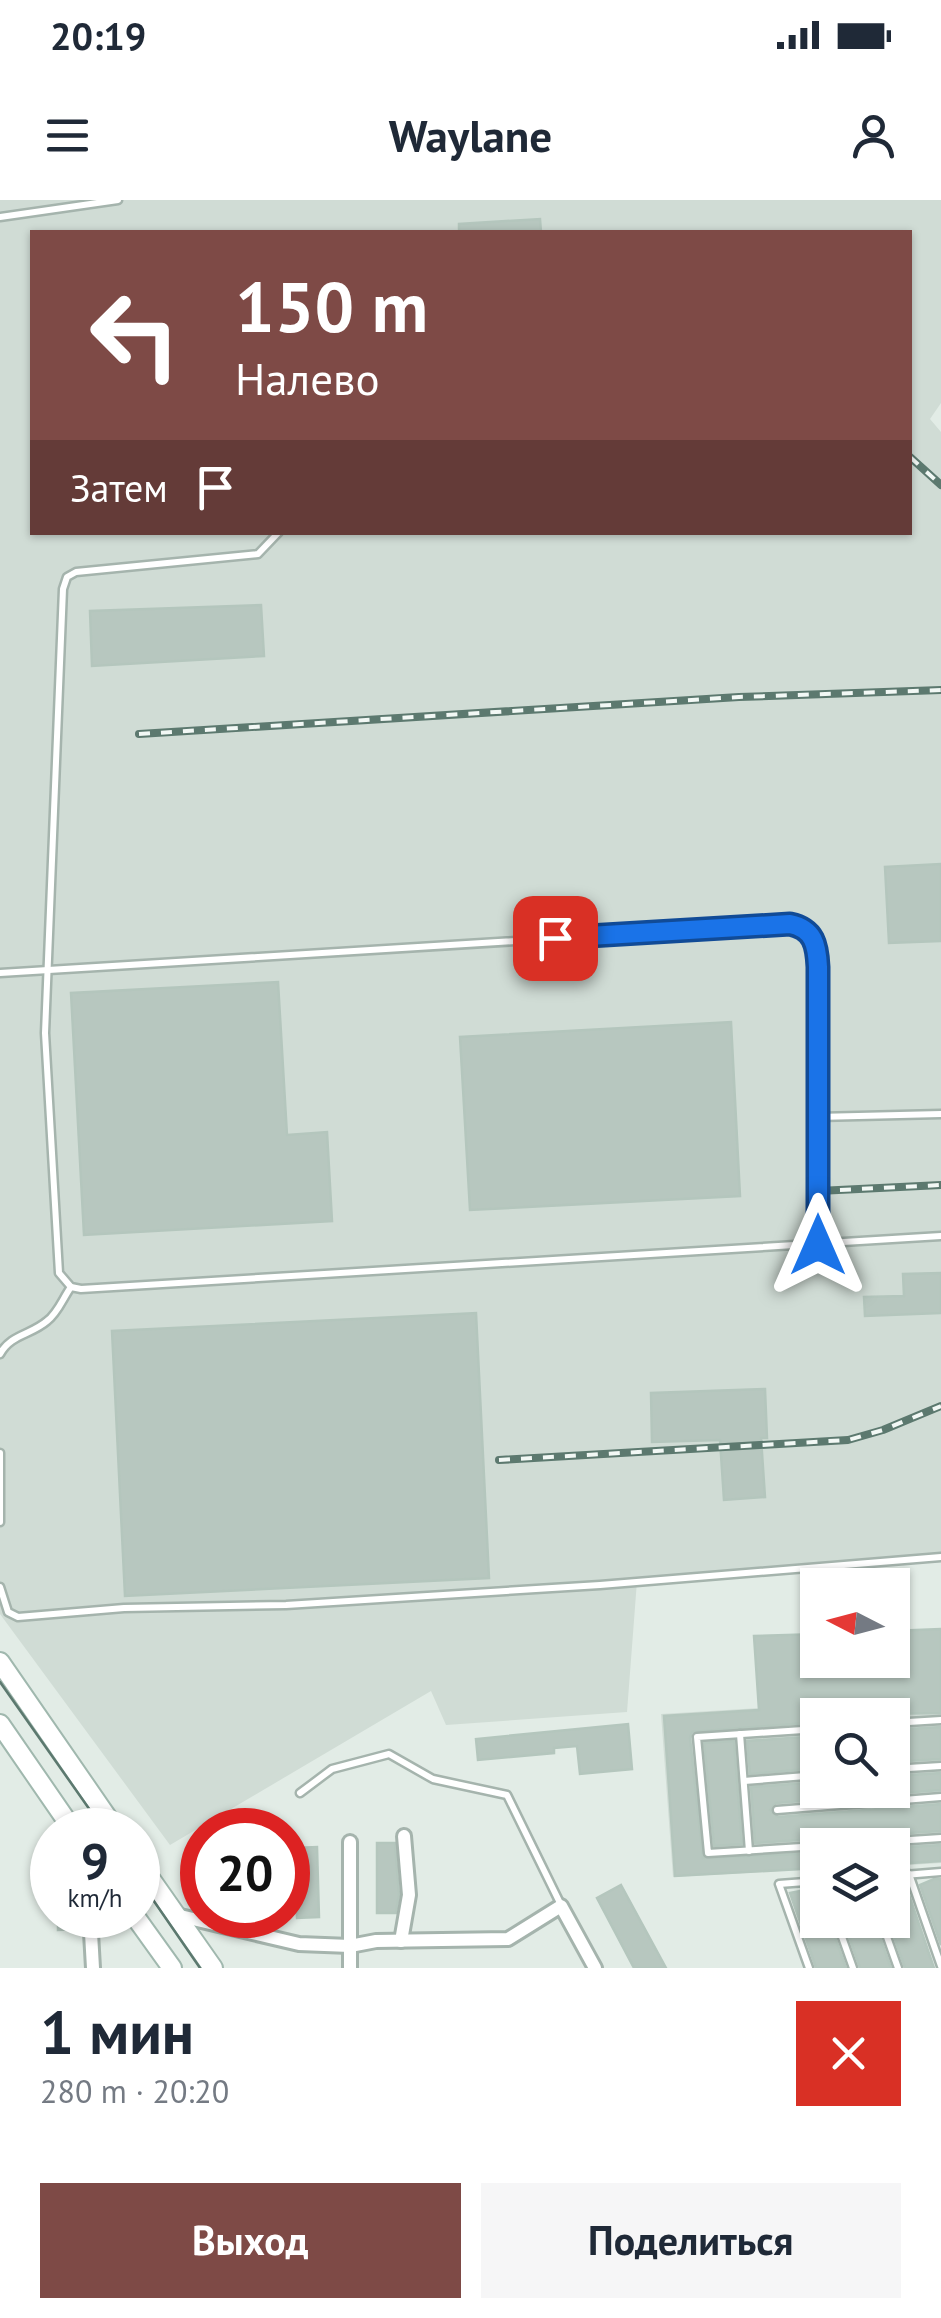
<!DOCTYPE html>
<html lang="ru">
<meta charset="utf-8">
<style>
:root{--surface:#fff;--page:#f6f6f7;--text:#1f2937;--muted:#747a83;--accent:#7e4a46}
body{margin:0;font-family:"PT Sans",sans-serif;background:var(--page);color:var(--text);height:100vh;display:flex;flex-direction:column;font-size:38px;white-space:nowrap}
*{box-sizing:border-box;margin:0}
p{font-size:32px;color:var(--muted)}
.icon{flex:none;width:55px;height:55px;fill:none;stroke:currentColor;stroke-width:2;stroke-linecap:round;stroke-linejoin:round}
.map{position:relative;height:1768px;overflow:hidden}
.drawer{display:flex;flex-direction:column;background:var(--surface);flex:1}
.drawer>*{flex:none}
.banner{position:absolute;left:30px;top:30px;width:882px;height:305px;border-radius:0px;box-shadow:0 2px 8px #0004;background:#7e4a46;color:#fff;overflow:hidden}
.needle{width:65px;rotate:276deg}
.fabs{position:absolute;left:800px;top:1368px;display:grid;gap:20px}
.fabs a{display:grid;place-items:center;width:110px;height:110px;border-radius:0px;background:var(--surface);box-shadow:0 2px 8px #0004;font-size:50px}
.speed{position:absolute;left:30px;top:1608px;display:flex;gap:20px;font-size:50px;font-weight:700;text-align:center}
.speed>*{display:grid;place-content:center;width:130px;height:130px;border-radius:50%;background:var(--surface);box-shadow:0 2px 8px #0004;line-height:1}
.speed small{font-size:25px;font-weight:400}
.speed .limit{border:15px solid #d22;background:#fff;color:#111}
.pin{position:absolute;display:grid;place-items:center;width:85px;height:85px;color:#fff;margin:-42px;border-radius:20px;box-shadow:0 5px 15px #0006}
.me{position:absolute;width:110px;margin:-55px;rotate:0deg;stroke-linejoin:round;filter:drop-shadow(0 0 8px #0008)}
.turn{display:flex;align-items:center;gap:35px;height:210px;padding:0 40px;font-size:45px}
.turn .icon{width:130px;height:130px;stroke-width:2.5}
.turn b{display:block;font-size:70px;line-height:85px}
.then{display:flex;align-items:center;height:95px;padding:0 40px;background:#0003;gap:20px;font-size:38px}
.round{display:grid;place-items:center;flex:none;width:105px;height:105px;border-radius:0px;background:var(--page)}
.overview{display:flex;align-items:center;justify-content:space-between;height:170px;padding:0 40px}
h1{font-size:60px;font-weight:700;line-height:75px}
.action{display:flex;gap:20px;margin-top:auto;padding:20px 40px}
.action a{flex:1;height:115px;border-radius:0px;background:var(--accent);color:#fff;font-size:40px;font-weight:700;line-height:115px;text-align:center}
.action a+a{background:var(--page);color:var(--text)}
.status{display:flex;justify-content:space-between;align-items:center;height:70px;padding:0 50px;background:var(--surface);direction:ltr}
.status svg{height:28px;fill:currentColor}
header{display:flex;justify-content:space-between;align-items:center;height:130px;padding:0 40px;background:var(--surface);font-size:45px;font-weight:700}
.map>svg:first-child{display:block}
</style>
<div class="status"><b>20:19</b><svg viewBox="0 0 49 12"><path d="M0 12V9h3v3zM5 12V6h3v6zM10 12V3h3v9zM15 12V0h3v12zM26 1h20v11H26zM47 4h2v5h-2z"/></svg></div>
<header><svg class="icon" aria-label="menu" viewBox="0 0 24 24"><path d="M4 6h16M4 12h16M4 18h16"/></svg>Waylane<svg class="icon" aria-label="person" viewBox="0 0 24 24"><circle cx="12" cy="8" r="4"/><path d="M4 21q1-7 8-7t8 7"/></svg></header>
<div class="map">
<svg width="941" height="1768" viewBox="0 0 941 1768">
<rect width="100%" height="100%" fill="#e2ece6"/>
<g fill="#d0dcd5" fill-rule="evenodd">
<path d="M0 0H941V203L930 219 941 232V1362L637 1381 627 1512 446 1525 431 1491 170 1645 0 1414ZM32 32H910V332H32Z"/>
<path d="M941 1497V1663L893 1666 892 1645H818L817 1669 673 1677 661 1514ZM818 1515H892V1590H818Z"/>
</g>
<g fill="#b7c7bf" stroke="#b4c6bd" stroke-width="2.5">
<polygon points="540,19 541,32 459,32 459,24"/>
<polygon points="261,405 264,456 92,466 90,411"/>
<polygon points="941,664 941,741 889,743 885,667"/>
<polygon points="278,782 287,935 327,932 332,1021 84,1035 71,793"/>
<polygon points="731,822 740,996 470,1010 460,837"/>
<polygon points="941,1073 941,1113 865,1116 864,1097 904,1096 903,1074"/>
<polygon points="476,1113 489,1378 125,1396 112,1131"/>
<polygon points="765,1189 767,1238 761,1238 765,1297 724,1300 720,1240 652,1242 651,1193"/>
<polygon points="941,1429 941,1513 818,1515 818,1522 692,1532 690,1538 703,1658 818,1653 818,1668 675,1676 664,1516 759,1510 754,1436 818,1434 818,1460 892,1460 892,1431"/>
<polygon points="628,1524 632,1569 580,1574 577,1546 554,1548 554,1553 478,1560 476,1539"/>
<polygon points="941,1527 941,1559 892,1562 892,1530"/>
<polygon points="818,1536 818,1568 750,1574 747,1541"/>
<polygon points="734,1541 742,1644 714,1646 704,1543"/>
<polygon points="941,1573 941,1590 776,1603 770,1610 778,1617 941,1604 941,1631 755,1643 751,1587 818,1582 818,1590 892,1590 892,1576"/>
<polygon points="377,1643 395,1643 399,1695 396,1713 377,1713"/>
<polygon points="941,1645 941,1661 896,1664 897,1669 892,1669 892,1648"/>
<polygon points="317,1647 319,1717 297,1718 294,1648"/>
<polygon points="934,1679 941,1679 941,1745 920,1685"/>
<polygon points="902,1682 907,1689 934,1768 905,1768 888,1720 892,1720 892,1683"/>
<polygon points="621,1685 666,1768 634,1768 597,1698"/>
<polygon points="816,1688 818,1720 829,1720 846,1768 816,1768 790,1693"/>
<polygon points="58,1715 80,1715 81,1729 58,1730"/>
<polygon points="843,1720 874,1720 891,1768 860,1768"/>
</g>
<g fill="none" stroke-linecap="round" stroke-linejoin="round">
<defs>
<g id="service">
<polyline points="0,17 118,0"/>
<polyline points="279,332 258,354 76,372 67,377 63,389 45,833 59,1073 71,1087 81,1089 941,1036"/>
<polyline points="0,773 790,724 805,727 817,750 818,1045"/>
<polyline points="817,917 941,914"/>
<path d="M0 1154C11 1134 31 1135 47 1121 58 1113 63 1098 71 1087"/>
<polyline points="0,1253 0,1322"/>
<polyline points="0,1387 8,1412 18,1417 124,1408 286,1405 600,1385 941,1357"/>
<polyline points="892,1523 941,1520"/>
<polyline points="818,1529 697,1537 708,1653 818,1646"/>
<polyline points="740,1534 749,1651"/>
<polyline points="892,1569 941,1566"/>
<polyline points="744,1581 818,1575"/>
<polyline points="300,1593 332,1569 389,1554 433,1579 507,1595 561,1705"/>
<polyline points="777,1610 941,1597"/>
<polyline points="834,1645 941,1638"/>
<polyline points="909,1674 941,1766"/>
<polyline points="892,1676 941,1672"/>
<polyline points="836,1720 853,1768"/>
<polyline points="881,1720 898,1768"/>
<polyline points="809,1768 779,1684 818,1681"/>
</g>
<g id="minor">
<polyline points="90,1715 93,1768"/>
<polyline points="176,1715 299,1744 350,1746 376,1741 508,1739 561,1706 595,1768"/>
<polyline points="401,1741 409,1695 404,1636"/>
<polyline points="350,1768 350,1642"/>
</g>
<g id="secondary">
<polyline points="0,1462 116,1630"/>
<polyline points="0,1524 73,1630"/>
<polyline points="138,1661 213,1768"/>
<polyline points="134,1715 172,1768"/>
</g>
</defs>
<use href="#service" stroke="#a5b4ad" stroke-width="11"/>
<use href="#minor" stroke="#a5b4ad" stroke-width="18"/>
<use href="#secondary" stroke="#a0b8ae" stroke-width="22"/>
<use href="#service" stroke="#fff" stroke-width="6"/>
<use href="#minor" stroke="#fff" stroke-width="12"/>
<use href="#secondary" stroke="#fff" stroke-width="18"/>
<g stroke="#5c796f" stroke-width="2.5">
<polyline points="0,1482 104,1630"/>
<polyline points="138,1678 200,1768"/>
</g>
<defs>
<g id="rail">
<polyline points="910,257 941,285"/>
<polyline points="139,534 739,497 941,490"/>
<polyline points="818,991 941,985"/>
<polyline points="499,1260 848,1240 883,1230 941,1206"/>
</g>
</defs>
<use href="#rail" stroke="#5c796f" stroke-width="8"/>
<use href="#rail" stroke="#f2f8f5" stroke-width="4" stroke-dasharray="11" stroke-linecap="butt"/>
</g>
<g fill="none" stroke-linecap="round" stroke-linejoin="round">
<defs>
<path id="route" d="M555 738 790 724C814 729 817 745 818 767V1045"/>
</defs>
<use href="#route" stroke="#114b97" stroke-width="25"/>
<use href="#route" stroke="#1a73e8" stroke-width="18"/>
</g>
</svg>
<div class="fabs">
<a><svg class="needle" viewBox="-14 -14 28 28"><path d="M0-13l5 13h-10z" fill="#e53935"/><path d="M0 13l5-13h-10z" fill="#747a83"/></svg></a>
<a><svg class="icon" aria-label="search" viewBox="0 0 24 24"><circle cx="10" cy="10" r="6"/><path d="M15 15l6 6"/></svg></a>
<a><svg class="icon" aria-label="layers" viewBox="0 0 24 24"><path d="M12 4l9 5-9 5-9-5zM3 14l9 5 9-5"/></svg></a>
</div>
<div class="speed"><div>9<small>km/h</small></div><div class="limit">20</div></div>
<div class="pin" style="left:555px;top:738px;background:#d93025"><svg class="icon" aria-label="arrive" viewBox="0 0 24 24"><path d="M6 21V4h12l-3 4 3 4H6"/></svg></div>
<svg class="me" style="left:818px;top:1045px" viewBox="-20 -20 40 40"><path d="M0-17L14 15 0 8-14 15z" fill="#1a73e8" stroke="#fff" stroke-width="4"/></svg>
<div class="banner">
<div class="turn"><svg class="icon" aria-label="left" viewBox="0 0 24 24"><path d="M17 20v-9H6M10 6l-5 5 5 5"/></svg><div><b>150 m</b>Налево</div></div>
<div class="then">Затем<svg class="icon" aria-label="arrive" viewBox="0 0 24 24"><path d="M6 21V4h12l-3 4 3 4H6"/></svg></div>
</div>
</div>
<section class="drawer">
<div class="overview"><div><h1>1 мин</h1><p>280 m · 20:20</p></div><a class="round" style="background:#d93025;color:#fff"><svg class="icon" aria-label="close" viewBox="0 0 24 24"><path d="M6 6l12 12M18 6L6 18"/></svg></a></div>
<div class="action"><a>Выход</a><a>Поделиться</a></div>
</section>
